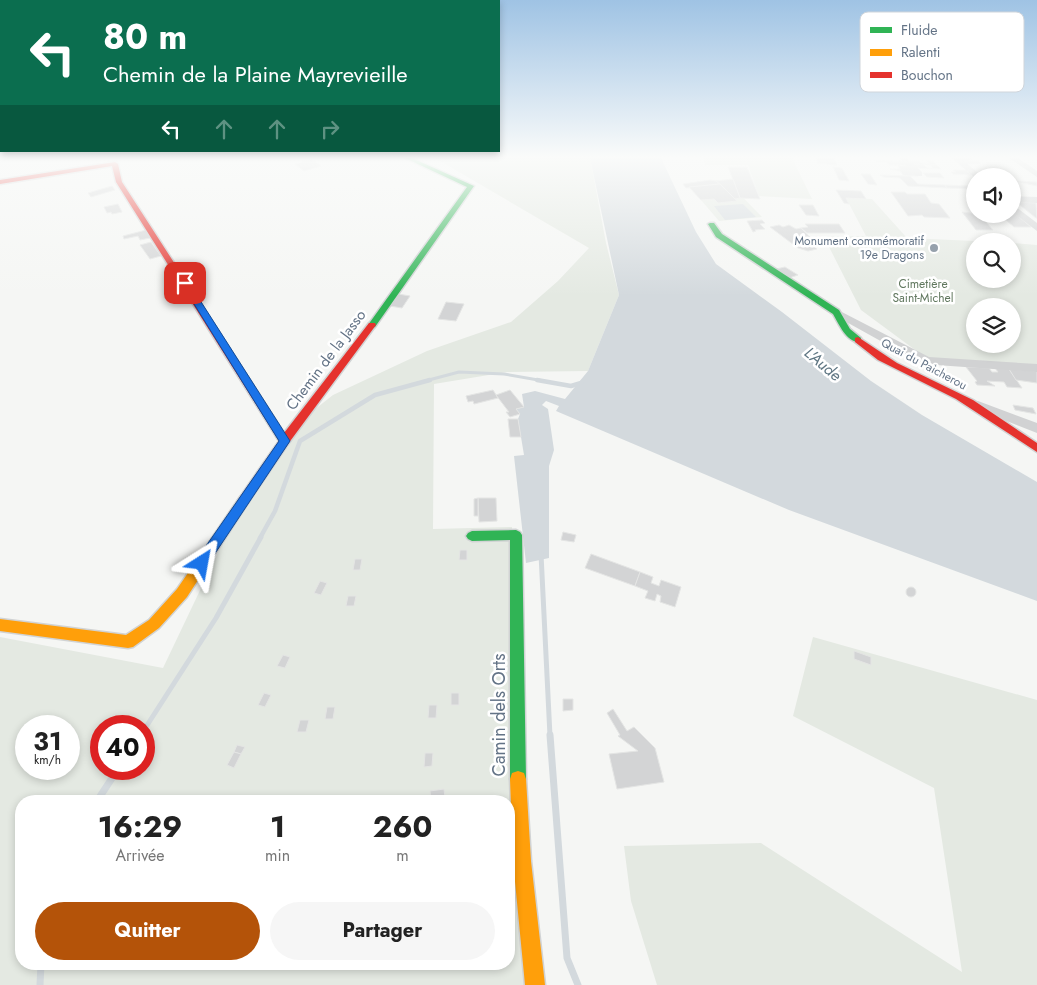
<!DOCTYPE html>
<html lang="fr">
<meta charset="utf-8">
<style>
:root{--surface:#fff;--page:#f6f6f6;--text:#222;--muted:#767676;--accent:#b45309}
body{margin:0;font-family:Jost,sans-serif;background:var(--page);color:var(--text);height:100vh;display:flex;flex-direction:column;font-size:19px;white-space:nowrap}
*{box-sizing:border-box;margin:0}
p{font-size:16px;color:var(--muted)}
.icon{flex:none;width:28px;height:28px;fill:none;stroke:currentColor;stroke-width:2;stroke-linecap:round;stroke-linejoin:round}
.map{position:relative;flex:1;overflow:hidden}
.panel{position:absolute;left:15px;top:795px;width:500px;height:175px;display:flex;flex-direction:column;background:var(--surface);border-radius:20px;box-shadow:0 2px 8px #0003}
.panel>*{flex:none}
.hud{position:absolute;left:0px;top:0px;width:500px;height:152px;box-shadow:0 2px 8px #0003;background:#0b6e4f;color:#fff;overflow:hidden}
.controls{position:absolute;left:966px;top:168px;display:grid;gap:10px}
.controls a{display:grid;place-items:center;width:55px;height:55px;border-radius:50%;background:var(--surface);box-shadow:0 2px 8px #0003;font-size:25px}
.speed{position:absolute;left:15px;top:715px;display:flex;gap:10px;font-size:25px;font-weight:700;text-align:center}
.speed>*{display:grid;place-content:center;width:65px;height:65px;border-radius:50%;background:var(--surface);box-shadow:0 2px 8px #0003;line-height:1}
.speed small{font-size:12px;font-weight:400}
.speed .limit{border:8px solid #d22;background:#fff;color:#111}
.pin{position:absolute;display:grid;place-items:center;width:42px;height:42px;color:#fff;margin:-21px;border-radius:10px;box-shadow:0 2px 8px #0006}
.me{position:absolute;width:55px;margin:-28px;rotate:34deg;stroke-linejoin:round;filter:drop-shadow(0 0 4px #0008)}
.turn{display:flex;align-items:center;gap:18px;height:105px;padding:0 20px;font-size:22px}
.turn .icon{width:65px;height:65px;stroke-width:2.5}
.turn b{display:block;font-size:35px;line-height:42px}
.lanes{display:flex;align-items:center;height:48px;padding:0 20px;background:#0003;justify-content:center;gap:25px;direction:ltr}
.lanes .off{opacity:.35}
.eta{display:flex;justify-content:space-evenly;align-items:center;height:85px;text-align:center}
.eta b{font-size:30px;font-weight:700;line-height:35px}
.button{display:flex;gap:10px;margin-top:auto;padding:10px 20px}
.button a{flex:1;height:58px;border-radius:30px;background:var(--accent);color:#fff;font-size:20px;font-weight:700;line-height:58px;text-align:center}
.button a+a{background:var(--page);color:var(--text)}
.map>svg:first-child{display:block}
</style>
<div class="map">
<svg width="1037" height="985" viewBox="0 0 1037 985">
<rect width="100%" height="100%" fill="#f5f6f4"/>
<g fill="#e4e9e2" fill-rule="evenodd">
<path d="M435 158H590L606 243 619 295 588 371 507 372 434 384 433 529 512 527 529 985H0V637L163 668 243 500 290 429 333 395 427 351 511 322 558 281 589 248ZM26 726H69V769H26ZM101 726H144V769H101ZM21 801H509V964H21Z"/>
<polygon points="703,158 792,158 812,199 759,196 748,165 705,165"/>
<polygon points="710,180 726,180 762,217 719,221 690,187 686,188 683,184"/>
<path d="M846 198 872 199 907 238 975 241V279H1012L1013 243 1037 245V365L926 358 861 310 824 237 866 236ZM975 306H1012V344H975Z"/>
<polygon points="813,637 1037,700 1037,985 657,985 631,901 624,846 761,843 962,972 934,788 793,716"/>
</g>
<g fill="#d3d9dd">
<polygon points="590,158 661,158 696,232 716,264 782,312 871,381 922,415 1037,482 1037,601 789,510 556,411 559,406 546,401 542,405 548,409 554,450 549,466 549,558 526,563 514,456 524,455 518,419 520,414 516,409 524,407 522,394 535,391 565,399 588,371 619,295"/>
<polygon points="743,204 756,217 725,220 714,206"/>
</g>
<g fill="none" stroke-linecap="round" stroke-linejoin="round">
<polyline stroke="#d3d9dd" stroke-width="3" points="425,381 459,372 504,374 544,381"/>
<g stroke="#d3d9dd" stroke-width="4.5">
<polyline points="537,380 571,386 581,383"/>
<polyline points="260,538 275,511 300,441 375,395 430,380"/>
</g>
<g stroke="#d3d9dd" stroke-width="5">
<polyline points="541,554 550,736"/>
<polyline points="144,730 216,618 261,537"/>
</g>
<g stroke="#d3d9dd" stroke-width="7">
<polyline points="550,735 567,958 578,985"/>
<polyline points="97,801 118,769"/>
<polyline points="40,985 41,964"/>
</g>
</g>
<g fill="#d3d4d5" stroke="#e4e5e4">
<polygon points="816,158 834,158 837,165 817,163"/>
<polygon points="959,158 970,158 973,160 969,160 970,161 978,161 981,164 966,164"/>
<polygon points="312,159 321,166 304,171 295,164"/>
<polygon points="875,160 901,160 907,166 890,165 886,162 877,162"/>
<polygon points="909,161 919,161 923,164 930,164 927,161 933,161 937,165 912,164"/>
<polygon points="912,164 924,165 927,168 933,168 930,165 937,165 941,169 917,168"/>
<polygon points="897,165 907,166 918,176 904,176 900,171 890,169 900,169"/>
<polygon points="728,167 747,167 760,199 740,198"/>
<polygon points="833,167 842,168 849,181 839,180"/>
<polygon points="953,170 966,170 971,175 953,174 951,172 956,172"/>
<polygon points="923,173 940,173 944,178 927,177"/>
<polygon points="861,174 870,174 877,185 868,184"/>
<polygon points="880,175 910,176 918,184 945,185 947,188 908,186 900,178 884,177"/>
<polygon points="733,179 740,198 735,199 716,181"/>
<polygon points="710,180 716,181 720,184 686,188 683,184"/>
<polygon points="1012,181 1037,182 1037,186 1015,181 1018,185 1014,185"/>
<polygon points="720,184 737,201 718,203 714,199 701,200 689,187"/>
<polygon points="945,185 972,186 974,189 947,188"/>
<polygon points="112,186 115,190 91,197 88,193"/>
<polygon points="836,190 861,191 866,199 846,198 849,204 844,203"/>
<polygon points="891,192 905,192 907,194 925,194 931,203 939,204 950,218 924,217 922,215 908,216"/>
<polygon points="1016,202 1036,203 1037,218 1036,218"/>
<polygon points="118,204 122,212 112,214 111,212 107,213 104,207"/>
<polygon points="799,205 813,205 819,216 806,215"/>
<polygon points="1012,211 1031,227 1014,227 999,214 1012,214"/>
<polygon points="962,212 979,214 993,230 976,230"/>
<polygon points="762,220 765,223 760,224 765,229 755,230 756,231 753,232 747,221"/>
<polygon points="805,224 839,224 845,233 807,233 801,228 808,227"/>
<polygon points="779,225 783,227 789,225 796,229 801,228 813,240 809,240 817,249 808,251 798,248 770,227"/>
<polygon points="146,230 150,238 140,240 138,236 124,239 123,236"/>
<polygon points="151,242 161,256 150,259 140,245"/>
<polygon points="193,264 205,283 194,286 182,267"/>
<polygon points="785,267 798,275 789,278 776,269"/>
<polygon points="398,294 410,296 402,308 390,306"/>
<polygon points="446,302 464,304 456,321 438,319"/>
<polygon points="966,367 989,368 992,372 998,372 995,368 1009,369 1022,388 1007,387 1004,382 987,381 995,386 977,385 975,382 977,381"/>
<polygon points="1009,369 1037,371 1037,383 1016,380"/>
<polygon points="493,390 498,398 474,404 473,401 468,402 466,396"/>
<polygon points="510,390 524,407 516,409 520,414 510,417 506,412 509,412 496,395"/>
<polygon points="1013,405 1033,408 1036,414 1015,410"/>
<polygon points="508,419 518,419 521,437 510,437"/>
<polygon points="478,498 496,498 497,521 479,522"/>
<polygon points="478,498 478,516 474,516 474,499"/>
<polygon points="563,532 576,535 574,542 561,540"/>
<polygon points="460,550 467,550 467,560 459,560"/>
<polygon points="591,554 640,572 635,586 585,568"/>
<polygon points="355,559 362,559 360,570 353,570"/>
<polygon points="640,572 653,577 651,583 659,586 661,580 681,587 675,607 660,602 661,596 657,594 655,601 645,598 648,591 635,586"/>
<polygon points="320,581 327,583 321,595 314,593"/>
<circle cx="911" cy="592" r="5"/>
<polygon points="348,596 356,596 354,606 346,606"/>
<polygon points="854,651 871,657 871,665 854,659"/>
<polygon points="283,655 290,657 285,668 277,666"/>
<polygon points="264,693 271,695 265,707 258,705"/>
<rect x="451" y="693" width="8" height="12"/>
<polygon points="563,699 573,699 573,710 563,711"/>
<polygon points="429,705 437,705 436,718 428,718"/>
<polygon points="327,707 335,707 333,719 325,719"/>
<polygon points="613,709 627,731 634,727 655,748 664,782 617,789 609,754 638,751 618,736 620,735 607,713"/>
<polygon points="300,720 309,720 306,732 297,732"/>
<polygon points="237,745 245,747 241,754 234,752"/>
<polygon points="234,752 241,754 234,768 227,765"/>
<polygon points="425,753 433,753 432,766 424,767"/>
<polygon points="444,789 445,798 431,800 430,791"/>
</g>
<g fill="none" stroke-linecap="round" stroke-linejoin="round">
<defs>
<g id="fast">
<polygon points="405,158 412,158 474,186 375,327 372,328 368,325 467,187"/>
<path d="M710 223H714L722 234 839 310 850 329 861 338V342C847 344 839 324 833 314L716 237 708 224Z"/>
<polygon points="516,530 520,532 522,535 526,779 524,785 518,787 512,785 510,779 510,540 472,541 468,539 466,536 468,533 472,531"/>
</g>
<g id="slow">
<polygon points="244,496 248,497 250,500 248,503 187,597 159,628 133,647 128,648 0,631 0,619 126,635 149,620 177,589 240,497"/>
<polygon points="518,771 524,773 526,779 531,861 545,985 525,985 513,861 510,779 512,773"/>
</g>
<g id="jam">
<polygon points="115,162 118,164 122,182 284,433 369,323 375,323 376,325 288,444 248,503 240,503 238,500 279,441 116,182 112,166 0,184 0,180"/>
<polygon points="858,337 897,363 973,400 1037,443 1037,452 956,399 878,360 855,342 855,338"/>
</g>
</defs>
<use href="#fast" stroke="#d1d3d4" stroke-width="3"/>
<use href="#slow" stroke="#d1d3d4" stroke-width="3"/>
<use href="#jam" stroke="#d1d3d4" stroke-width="3"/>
<g fill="#d1d2d3" fill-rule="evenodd">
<polygon points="899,158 907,158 922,172 922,176 916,176"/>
<polygon points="952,158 960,158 982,176 975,178"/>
<polygon points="1009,158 1018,158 1037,171 1037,177"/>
<polygon points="1012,196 1037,197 1037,203 1012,202"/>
<polygon points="1012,204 1037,223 1037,231 1012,212"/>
<polygon points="836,309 929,357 1037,364 1037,372 922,364 832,314 830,312"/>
<polygon points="978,401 1037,423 1037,433 973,408 971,405 973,402"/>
</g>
<use href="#fast" fill="#30b455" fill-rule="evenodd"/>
<use href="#slow" fill="#ff9f0a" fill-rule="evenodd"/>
<use href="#jam" fill="#e5322d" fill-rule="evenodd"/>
</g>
<linearGradient id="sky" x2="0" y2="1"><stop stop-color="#9fc3e4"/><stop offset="0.53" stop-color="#fafbfa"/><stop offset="1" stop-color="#fafbfa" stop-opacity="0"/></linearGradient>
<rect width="1037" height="296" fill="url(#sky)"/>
<polygon fill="#1a73e8" stroke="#114b97" points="182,281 189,283 290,441 206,567 202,569 197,567 195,563 197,559 279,441 181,283"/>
<circle fill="#96a1ac" stroke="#fff" stroke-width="2" cx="934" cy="248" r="5"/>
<g text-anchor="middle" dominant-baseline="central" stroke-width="5" stroke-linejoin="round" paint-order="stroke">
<g font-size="12" fill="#637386" stroke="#fff" text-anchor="end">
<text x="924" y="241">Monument commémoratif<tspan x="924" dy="14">19e Dragons</tspan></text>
</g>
<g font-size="12" fill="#61785f" stroke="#fff">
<text x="923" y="284">Cimetière<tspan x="923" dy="14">Saint-Michel</tspan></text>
</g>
<g font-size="12" fill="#637386" stroke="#fff">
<text transform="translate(924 364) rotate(28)">Quai du Paicherou</text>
</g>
<g font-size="15" fill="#637386" stroke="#fff">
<text transform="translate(326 360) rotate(-53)">Chemin de la Jasso</text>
</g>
<g font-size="16" font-style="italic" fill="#5f7683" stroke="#fff">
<text transform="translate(823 364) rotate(40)">L'Aude</text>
</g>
<g font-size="18" fill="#637386" stroke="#fff">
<text transform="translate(499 715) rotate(-90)">Camin dels Orts</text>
</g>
</g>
<rect x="860" y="12" width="164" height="80" rx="8" fill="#fff" stroke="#d0d5db" stroke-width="1"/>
<rect x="870" y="27" width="22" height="6" fill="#30b455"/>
<rect x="870" y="49" width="22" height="7" fill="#ff9f0a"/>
<rect x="870" y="72" width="22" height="6" fill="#e5322d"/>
<g font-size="14" fill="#637386">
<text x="901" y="35">Fluide</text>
<text x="901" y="57">Ralenti</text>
<text x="901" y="80">Bouchon</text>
</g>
</svg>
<div class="controls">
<a><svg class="icon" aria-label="sound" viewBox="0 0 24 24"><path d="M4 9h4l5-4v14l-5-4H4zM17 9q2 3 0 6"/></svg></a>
<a><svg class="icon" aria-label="search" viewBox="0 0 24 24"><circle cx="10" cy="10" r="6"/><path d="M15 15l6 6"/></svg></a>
<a><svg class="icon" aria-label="layers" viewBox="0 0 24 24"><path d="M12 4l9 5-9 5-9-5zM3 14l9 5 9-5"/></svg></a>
</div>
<div class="speed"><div>31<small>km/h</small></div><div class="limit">40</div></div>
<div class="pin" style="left:185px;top:283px;background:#d93025"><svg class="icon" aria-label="arrive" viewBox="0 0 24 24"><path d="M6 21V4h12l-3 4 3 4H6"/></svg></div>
<svg class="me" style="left:202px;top:563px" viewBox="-20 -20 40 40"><path d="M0-17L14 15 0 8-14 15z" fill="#1a73e8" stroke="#fff" stroke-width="4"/></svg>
<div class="hud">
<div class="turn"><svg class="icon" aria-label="left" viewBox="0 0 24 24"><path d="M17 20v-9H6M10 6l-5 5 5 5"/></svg><div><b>80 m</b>Chemin de la Plaine Mayrevieille</div></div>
<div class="lanes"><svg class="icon" aria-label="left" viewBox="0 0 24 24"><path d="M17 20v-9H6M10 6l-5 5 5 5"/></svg><svg class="icon off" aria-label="ahead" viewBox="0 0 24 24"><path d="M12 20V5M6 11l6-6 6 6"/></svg><svg class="icon off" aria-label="ahead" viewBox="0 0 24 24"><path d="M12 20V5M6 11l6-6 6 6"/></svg><svg class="icon off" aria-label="right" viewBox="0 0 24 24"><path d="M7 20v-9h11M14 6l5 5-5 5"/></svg></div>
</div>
<section class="panel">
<div class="eta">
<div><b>16:29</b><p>Arrivée</p></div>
<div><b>1</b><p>min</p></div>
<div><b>260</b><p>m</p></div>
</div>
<div class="button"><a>Quitter</a><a>Partager</a></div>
</section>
</div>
